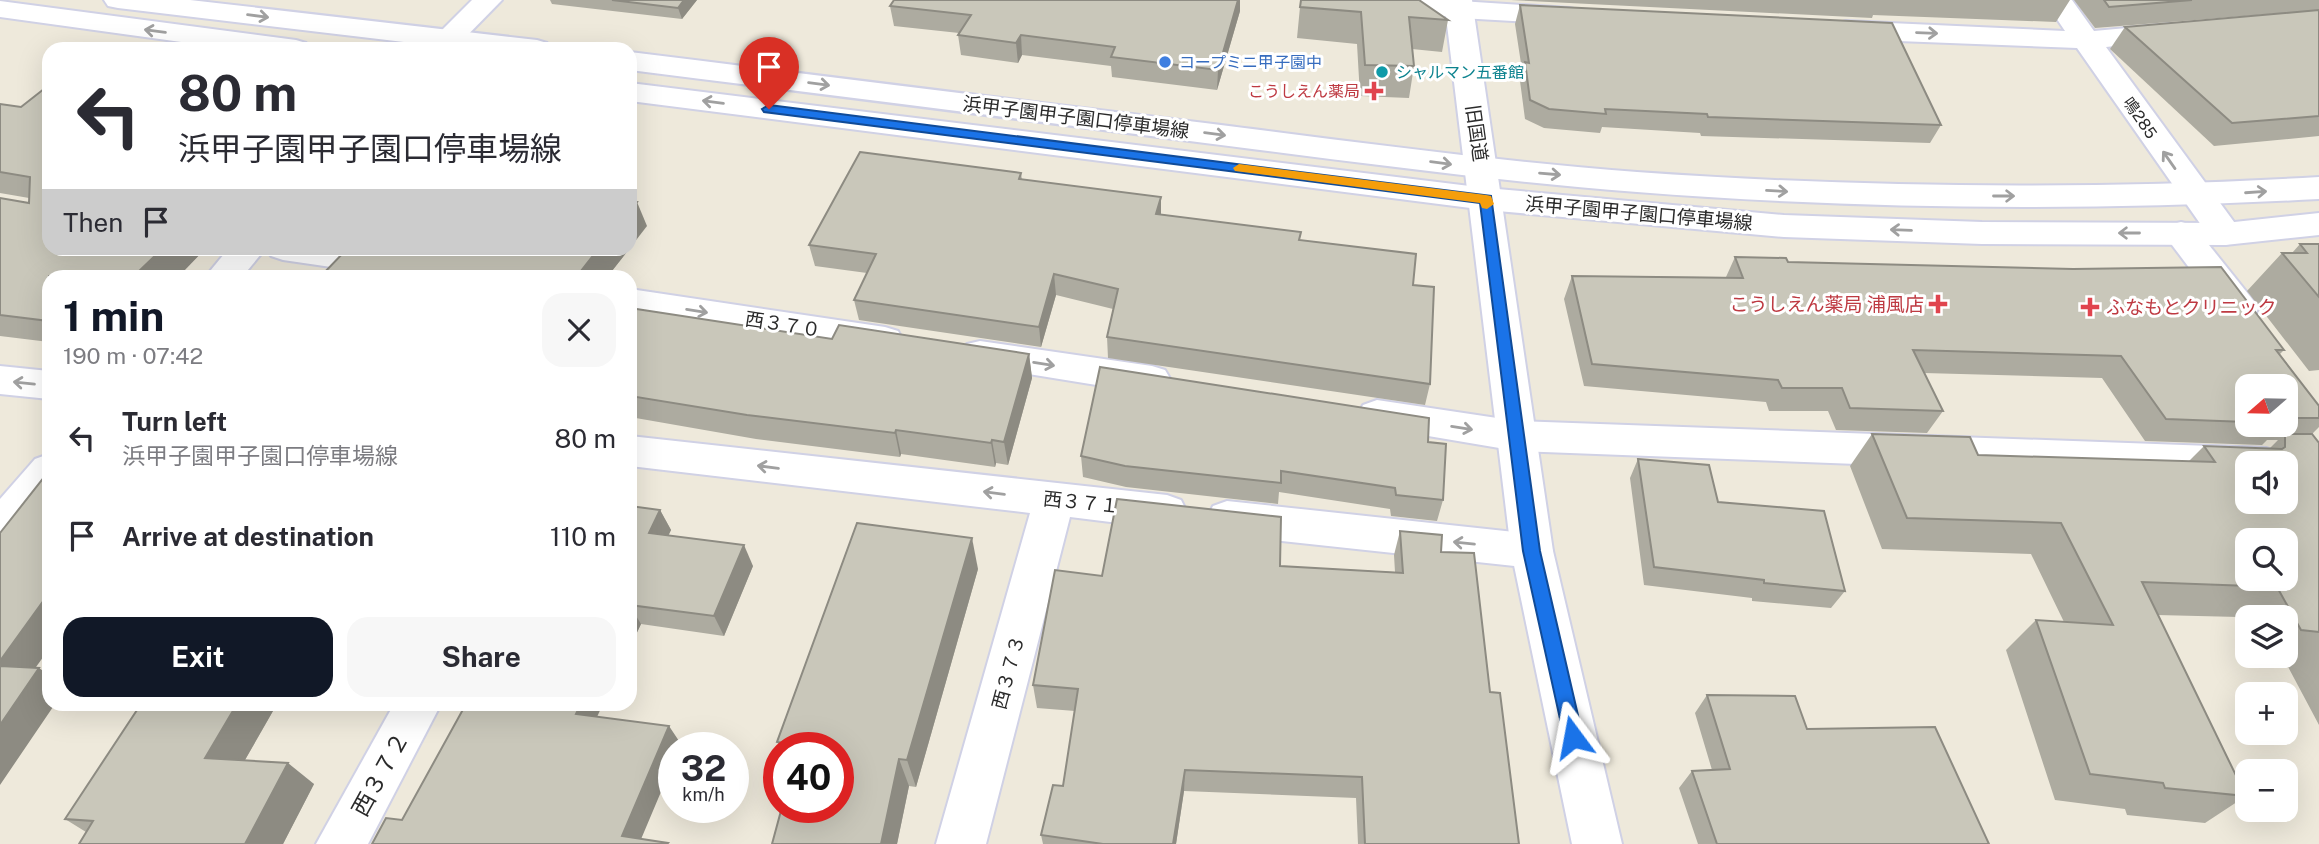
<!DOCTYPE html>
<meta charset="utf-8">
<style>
:root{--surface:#fff;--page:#f7f7f7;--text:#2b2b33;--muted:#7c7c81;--accent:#111827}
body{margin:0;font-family:"Public Sans","Noto Sans JP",sans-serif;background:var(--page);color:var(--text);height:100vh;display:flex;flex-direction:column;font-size:26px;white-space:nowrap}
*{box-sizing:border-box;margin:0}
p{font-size:23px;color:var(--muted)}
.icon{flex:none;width:38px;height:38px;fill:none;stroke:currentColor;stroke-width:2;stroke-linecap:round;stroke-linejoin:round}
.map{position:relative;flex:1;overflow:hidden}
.details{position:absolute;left:42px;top:270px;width:595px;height:441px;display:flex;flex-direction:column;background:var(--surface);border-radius:21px;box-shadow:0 7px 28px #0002}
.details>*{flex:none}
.top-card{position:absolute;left:42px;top:42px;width:595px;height:214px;border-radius:21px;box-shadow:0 7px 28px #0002;background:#fff;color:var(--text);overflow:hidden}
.needle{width:46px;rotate:250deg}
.tools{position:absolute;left:2235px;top:374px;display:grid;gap:14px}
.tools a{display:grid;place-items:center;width:63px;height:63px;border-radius:14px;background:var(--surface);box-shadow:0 7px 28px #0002;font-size:35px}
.speed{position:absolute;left:658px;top:732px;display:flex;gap:14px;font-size:35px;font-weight:700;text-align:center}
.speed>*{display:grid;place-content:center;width:91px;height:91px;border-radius:50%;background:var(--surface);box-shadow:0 7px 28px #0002;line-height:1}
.speed small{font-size:18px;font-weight:400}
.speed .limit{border:10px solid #d22;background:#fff;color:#111}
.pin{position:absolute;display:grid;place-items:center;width:60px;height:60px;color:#fff;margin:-72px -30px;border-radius:50% 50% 50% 0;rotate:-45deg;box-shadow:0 0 7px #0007}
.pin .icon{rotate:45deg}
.me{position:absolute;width:77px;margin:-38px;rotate:347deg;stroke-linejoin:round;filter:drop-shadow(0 0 5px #0008)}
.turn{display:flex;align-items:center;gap:24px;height:147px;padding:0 21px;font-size:32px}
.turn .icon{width:91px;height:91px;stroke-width:2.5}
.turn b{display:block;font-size:49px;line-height:60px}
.then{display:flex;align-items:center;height:66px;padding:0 21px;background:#0003;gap:14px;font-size:26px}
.round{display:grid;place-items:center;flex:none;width:74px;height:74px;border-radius:21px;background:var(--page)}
.head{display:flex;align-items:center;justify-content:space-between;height:119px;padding:0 21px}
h1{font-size:42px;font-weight:700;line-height:52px;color:var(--accent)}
.cta{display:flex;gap:14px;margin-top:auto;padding:14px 21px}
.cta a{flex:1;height:80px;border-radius:21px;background:var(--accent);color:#fff;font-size:28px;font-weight:700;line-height:80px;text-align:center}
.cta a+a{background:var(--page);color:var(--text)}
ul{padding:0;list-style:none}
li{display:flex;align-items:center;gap:21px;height:98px;padding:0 21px}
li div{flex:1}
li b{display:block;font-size:26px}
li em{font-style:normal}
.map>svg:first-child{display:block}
</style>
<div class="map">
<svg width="2319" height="844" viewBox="0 0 2319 844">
<rect width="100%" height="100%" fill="#eee9db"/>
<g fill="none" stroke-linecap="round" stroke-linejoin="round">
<defs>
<g id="minor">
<polygon points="472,0 502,0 454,49 423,49"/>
<polygon points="1350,0 1444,0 1569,8 1579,10 1583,16 1579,22 1569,24 1460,18 1364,8 1354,6"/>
<polygon points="2044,0 2072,0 2094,31 2170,24 2180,27 2184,33 2180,39 2106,47 2237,226 2242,234 2237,242 2225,245 2213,242 2077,48 1846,39 1836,36 1832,30 1836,24 1846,21 2065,31"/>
<polygon points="2181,222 2193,225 2253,300 2258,309 2253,318 2240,322 2227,318 2169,241 2164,233 2169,225"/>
<polygon points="229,248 266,248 243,276 206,276"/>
<polygon points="266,248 364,248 468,264 480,267 485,276 393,276 283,260 271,256"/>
<polygon points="630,289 885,327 898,331 903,340 898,349 885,353 630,313"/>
<polygon points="980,341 1152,366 1165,370 1171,380 1165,390 1152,394 967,364 962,354 967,344"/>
<polygon points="0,366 49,371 49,399 0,394"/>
<polygon points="1377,400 1517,421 2266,448 2280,453 2286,464 2247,464 2247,479 1517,451 1363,425 1358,415 1363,405"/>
<polygon points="630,436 1167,495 1181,500 1187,512 1181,524 1167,529 1070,517 986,844 936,844 1030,513 630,466"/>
<polygon points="49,454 49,498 15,540 0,545 0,499 35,459"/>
<polygon points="1227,501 1532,534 1547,539 1553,551 1547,563 1532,568 1227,535 1213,530 1207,518 1213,506"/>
<polygon points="394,704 441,704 368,844 316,844"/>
</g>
<polygon id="tertiary" points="1444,0 1472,0 1553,551 1622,844 1572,844 1511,551"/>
<g id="secondary">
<polygon points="104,0 190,0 537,40 547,43 551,49 463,49 118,8 108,6"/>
<polygon points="0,1 296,40 306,43 310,49 232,49 0,17"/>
<path d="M630 52C822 76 1014 100 1205 123 1349 141 1493 161 1637 172 1865 188 2092 190 2319 177V199C2092 211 1864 210 1637 192 1493 181 1349 161 1205 143 1014 118 822 94 630 70Z"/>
<polygon points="630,83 1486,188 1784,215 1982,222 2225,223 2319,213 2319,235 2225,245 1982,244 1784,237 1486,210 630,101"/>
</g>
</defs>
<use href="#minor" stroke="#d0d1e5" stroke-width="4"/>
<use href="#tertiary" stroke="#d0d1e5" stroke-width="4"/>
<use href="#secondary" stroke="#d0d1e5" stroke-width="4"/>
<use href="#minor" fill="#fff" fill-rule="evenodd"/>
<use href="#tertiary" fill="#fff" fill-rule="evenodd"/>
<use href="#secondary" fill="#fff" fill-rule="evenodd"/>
</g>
<g fill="#adaba0" fill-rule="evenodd">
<polygon points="550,0 697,0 682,19 552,4"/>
<polygon points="1511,0 2070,0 2056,22 1873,15 1872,18"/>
<polygon points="2074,0 2319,0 2319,10 2095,28"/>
<polygon points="1520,5 1941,125 1930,143 1701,136 1700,133 1602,127 1600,133 1544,128 1525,119 1520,81 1522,70 1515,24"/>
<polygon points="890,6 1240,11 1217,90 1112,77 1111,66 1022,55 1018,63 961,55 958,35 959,33 894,26"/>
<polygon points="1300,7 1448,20 1442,52 1412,49 1414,66 1409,98 1360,96 1357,44 1297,38"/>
<polygon points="2319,10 2319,136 2214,146 2110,49 2125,27"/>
<polygon points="0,104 21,107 49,248 206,248 179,276 49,276 49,342 0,336 0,198 29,203 29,198 0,193"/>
<polygon points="1021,173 1022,180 1161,214 1300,240 1413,285 1430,384 1425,405 1108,358 1107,337 1113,309 1056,295 1041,347 859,320 854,300 867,273 815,266 809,245"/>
<polygon points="2300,244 2319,244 2319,370 2309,371 2247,291 2282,253 2292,253"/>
<polygon points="630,248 608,276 321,276 377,254 414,253 385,249"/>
<path d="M1735 257 1788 262 2284 350 2280 354 2319 406V427L2312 434 2319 443V725L2286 663 2261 660 2259 656H2286V618H2247V633L2239 617 2157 615 2246 796 2205 823 2127 815 2125 809 2055 800 2006 650 2036 620 2064 622 2031 554 1882 549 1850 466 1872 434 1978 455 2189 461 2204 446 2269 449 2278 440H2267L2262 445 2145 441 2102 378 1924 373 1943 411 1927 433 1836 430 1828 411H1769L1766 402 1584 386 1564 299 1572 276 1726 277ZM2247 387H2286V425H2247Z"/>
<polygon points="630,308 832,339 1029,354 1032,378 1008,465 996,463 995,467 901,454 900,457 756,439 630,417"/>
<polygon points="1428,442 1443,500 1437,521 1391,516 1390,509 1279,492 1278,504 1126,487 1083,477 1081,456"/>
<polygon points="1638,459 1718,502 1845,591 1831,608 1752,601 1752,598 1644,585 1630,478"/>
<polygon points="630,506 660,510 671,530 668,535 753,566 724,636 641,624 630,647"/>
<polygon points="1400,531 1441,552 1490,692 1519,844 1358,844 1356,798 1184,791 1176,844 1043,844 1041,835 1063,786 1075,711 1037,708 1033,685 1280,566 1395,572 1394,555"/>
<polygon points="978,569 916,787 909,786 897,844 772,844 838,747 780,747 777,742"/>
<polygon points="1707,695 1807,729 1989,844 1698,844 1679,788 1692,771 1712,770 1695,713"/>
<polygon points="277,704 245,760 314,784 283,844 79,844 86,832 65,819"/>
</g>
<g fill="#8d8b82">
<polygon points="684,0 697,0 682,19 678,8"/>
<polygon points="1238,0 1240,0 1240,11 1217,90 1218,70"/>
<polygon points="1021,35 1022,55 1018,63 1016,43"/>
<polygon points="1161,197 1161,218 1156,214"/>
<polygon points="637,202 647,226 630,248 630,211"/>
<polygon points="163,248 206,248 179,276 134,276"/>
<polygon points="599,248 630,248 608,276 577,276"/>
<polygon points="1054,274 1056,295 1041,347 1039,327"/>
<polygon points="1029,354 1032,378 1008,465 1004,442"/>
<polygon points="896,430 901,454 900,457 895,433"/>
<polygon points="992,440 996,463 995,467 991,443"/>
<polygon points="660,510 671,530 660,554 649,533"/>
<polygon points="972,538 978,569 916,787 907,760"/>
<polygon points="744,545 753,566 724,636 714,616"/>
<polygon points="49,593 49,649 23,685 0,669 0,661"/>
<polygon points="630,606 641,624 630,647"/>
<polygon points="39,668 49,675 49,704 55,704 0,785 0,725"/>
<polygon points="237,704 277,704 234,779 205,758"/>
<polygon points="581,704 603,704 590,732 576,714"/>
<polygon points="669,726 681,744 679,747 674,747 674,761 639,844 622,836"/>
<polygon points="899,759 909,786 897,844 881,844"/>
<polygon points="288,763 314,784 283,844 245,844"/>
<polygon points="1185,770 1184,791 1176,844 1173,844"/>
</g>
<g fill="#c9c7ba" stroke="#8d8b82" stroke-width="2" fill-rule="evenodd">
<polygon points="612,0 684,0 678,8"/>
<polygon points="894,0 1238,0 1218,70 1111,57 1115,47 1021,35 1016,43 958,35 971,15 890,6"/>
<polygon points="1301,0 1419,0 1448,20 1409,17 1414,66 1365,65 1361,12 1300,7"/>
<polygon points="2104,0 2192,0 2109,7"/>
<polygon points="1520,5 1892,23 1941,125 1708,117 1707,114 1605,109 1606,114 1549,109 1530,100 1525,62 1529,63"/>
<polygon points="2319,10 2319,116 2232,123 2125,27"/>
<polygon points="49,85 49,248 163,248 134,276 49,276 49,321 0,315 0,198 29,203 30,177 0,172 0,104 21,107"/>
<polygon points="860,152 1021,173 1019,179 1161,197 1156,214 1301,232 1299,240 1416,254 1413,285 1434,287 1430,384 1107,337 1118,289 1054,274 1039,327 854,300 876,254 809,245"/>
<polygon points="630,201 637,202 630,211"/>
<polygon points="2300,244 2319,244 2319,297 2282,253 2307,253"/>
<polygon points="472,248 599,248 577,276 321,276 346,250 377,254 474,252"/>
<polygon points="1735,257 1786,258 1788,262 2073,269 2221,267 2284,350 2276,350 2319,406 2319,418 2286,418 2286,387 2247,387 2247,422 2166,419 2121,356 1913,350 1943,411 1850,408 1842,388 1782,388 1778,380 1592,364 1572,276 1743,278"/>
<polygon points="630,308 832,339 839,325 1029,354 1004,442 992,440 991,443 896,430 895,433 747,415 630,396"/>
<polygon points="1100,367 1429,418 1428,442 1446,444 1443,500 1396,495 1395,488 1281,471 1281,483 1125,466 1081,456"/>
<path d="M1872 434 1970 437 1978 455 2215 462 2204 446 2282 449 2285 447V434H2312L2319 443V632L2301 630 2277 587 2142 582 2246 796 2165 788 2163 783 2090 774 2036 620 2113 625 2061 523 1907 518ZM2247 464H2286V502H2247ZM2247 541H2286V579H2247Z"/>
<polygon points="1638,459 1709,465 1718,502 1824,511 1845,591 1764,583 1764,580 1654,567"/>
<polygon points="49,471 49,593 0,661 0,533"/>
<polygon points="1117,499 1281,517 1280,566 1403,573 1400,531 1442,535 1441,552 1474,553 1490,692 1500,693 1519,844 1365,844 1362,777 1185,770 1173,844 1103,844 1041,835 1053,785 1063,786 1078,689 1033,685 1055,570 1102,576"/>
<polygon points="630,506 660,510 649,533 744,545 714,616 630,605"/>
<polygon points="857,523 972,538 907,760 899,759 881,844 772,844 782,807 838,807 838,747 799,747 799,745 777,742"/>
<polygon points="0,666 39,668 0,725"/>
<polygon points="1707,695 1795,696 1807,729 1935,727 1989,844 1717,844 1692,771 1730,769"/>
<polygon points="141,704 237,704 205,758 288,763 245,844 79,844 93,821 65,819"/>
<polygon points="466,704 581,704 576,714 669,726 622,836 668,843 667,844 372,844 386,818 402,820"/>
</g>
<defs><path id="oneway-shaft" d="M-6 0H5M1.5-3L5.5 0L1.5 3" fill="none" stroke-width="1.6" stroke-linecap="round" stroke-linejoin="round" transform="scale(1.75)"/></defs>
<g stroke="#a0a0a0">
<use href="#oneway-shaft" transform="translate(258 16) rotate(7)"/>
<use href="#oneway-shaft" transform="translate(155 31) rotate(-173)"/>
<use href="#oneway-shaft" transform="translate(1927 33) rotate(2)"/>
<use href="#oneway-shaft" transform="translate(819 84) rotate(7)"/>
<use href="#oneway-shaft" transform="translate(713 102) rotate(-173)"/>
<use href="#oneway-shaft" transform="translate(1215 134) rotate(7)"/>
<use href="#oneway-shaft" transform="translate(2169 160) rotate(-125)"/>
<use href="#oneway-shaft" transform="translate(1441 163) rotate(7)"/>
<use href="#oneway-shaft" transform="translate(1550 174) rotate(5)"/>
<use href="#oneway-shaft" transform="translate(1777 191) rotate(3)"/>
<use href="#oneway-shaft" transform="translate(2256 192) rotate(-4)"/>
<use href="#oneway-shaft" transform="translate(2004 196)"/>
<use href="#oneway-shaft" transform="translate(1901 230) rotate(-178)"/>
<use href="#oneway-shaft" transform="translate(2129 233) rotate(-180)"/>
<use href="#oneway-shaft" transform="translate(697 311) rotate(9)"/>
<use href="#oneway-shaft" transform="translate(1044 364) rotate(9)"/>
<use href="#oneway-shaft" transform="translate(24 383) rotate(-174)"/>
<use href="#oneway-shaft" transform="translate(1462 428) rotate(9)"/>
<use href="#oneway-shaft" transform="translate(768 467) rotate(-173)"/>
<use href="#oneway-shaft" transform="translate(994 493) rotate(-173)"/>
<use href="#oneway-shaft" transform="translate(1464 543) rotate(-174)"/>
</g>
<polygon fill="#1a73e8" stroke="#114b97" stroke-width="2" points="769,105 1491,196 1540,551 1583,737 1580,744 1573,746 1567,744 1564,737 1523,551 1480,203 764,112 762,109"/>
<polygon fill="#f59e0b" points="1239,164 1486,195 1491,196 1494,204 1487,209 1482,208 1480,203 1235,171 1233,168"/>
<circle fill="#3f7fe0" stroke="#fff" stroke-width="2.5" cx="1165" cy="62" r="7"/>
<circle fill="#0f9aa8" stroke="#fff" stroke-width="2.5" cx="1382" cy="72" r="7"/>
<g fill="#e0444e" stroke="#fff" stroke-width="2.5">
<path d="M1370.5 80.5h7v7h7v7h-7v7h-7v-7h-7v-7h7z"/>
<path d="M1934.5 293.5h7v7h7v7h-7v7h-7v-7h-7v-7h7z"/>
<path d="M2086.5 296.5h7v7h7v7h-7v7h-7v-7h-7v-7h7z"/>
</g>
<g text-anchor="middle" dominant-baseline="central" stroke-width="6" stroke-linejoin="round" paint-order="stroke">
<g font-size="16" fill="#366cbe" stroke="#fff" text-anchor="start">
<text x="1179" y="62">コープミニ甲子園中</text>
</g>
<g font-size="16" fill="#0d838f" stroke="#fff" text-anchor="start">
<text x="1396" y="72">シャルマン五番館</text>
</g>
<g font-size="16" fill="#be3a42" stroke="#fff" text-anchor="end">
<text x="1360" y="91">こうしえん薬局</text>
</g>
<g font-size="16" fill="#2b2b2b" stroke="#fff">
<text transform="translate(2140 118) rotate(55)">鳴285</text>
</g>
<g font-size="19" fill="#2b2b2b" stroke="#fff">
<text transform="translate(1076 117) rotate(7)">浜甲子園甲子園口停車場線</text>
<text transform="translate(1477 133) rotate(82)">旧国道</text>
<text transform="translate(1639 213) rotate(5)">浜甲子園甲子園口停車場線</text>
<text transform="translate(783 324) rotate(9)">西３７０</text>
<text transform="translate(1081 502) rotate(6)">西３７１</text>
<text transform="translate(1008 672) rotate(-75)">西３７３</text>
</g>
<g font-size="19" fill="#be3a42" stroke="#fff" text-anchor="end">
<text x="1924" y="304">こうしえん薬局 浦風店</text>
<text x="2106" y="307" text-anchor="start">ふなもとクリニック</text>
</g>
<g font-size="23" fill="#2b2b2b" stroke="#fff">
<text transform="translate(380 774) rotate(-61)">西３７２</text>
</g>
</g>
</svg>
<div class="tools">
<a><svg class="needle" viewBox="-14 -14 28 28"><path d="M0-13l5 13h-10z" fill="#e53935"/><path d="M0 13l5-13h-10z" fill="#7c7c81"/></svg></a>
<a><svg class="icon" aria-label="sound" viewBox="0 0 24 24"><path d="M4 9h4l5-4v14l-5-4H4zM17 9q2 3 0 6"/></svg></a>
<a><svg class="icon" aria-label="search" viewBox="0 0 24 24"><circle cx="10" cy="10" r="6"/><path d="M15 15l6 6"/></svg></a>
<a><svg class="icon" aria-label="layers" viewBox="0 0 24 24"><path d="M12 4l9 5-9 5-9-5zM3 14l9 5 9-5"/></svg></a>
<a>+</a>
<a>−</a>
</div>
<div class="speed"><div>32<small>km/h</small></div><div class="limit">40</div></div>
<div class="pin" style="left:769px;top:109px;background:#d93025"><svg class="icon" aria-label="arrive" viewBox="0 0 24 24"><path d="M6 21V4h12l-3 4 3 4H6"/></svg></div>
<svg class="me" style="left:1573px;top:737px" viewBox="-20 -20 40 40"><path d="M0-17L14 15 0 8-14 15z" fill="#1a73e8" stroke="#fff" stroke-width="4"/></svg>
<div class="top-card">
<div class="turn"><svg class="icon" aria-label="left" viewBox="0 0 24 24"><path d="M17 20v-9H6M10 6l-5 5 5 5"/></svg><div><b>80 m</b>浜甲子園甲子園口停車場線</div></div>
<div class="then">Then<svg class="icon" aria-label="arrive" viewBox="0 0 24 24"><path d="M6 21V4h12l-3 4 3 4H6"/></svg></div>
</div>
<section class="details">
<div class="head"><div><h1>1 min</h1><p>190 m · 07:42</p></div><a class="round"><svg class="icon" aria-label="close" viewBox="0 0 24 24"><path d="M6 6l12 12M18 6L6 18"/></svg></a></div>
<ul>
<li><svg class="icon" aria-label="left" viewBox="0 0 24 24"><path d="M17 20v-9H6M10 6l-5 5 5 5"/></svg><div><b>Turn left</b><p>浜甲子園甲子園口停車場線</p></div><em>80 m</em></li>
<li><svg class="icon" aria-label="arrive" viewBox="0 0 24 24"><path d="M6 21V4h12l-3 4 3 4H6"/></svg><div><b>Arrive at destination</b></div><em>110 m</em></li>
</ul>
<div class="cta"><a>Exit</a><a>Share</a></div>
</section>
</div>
